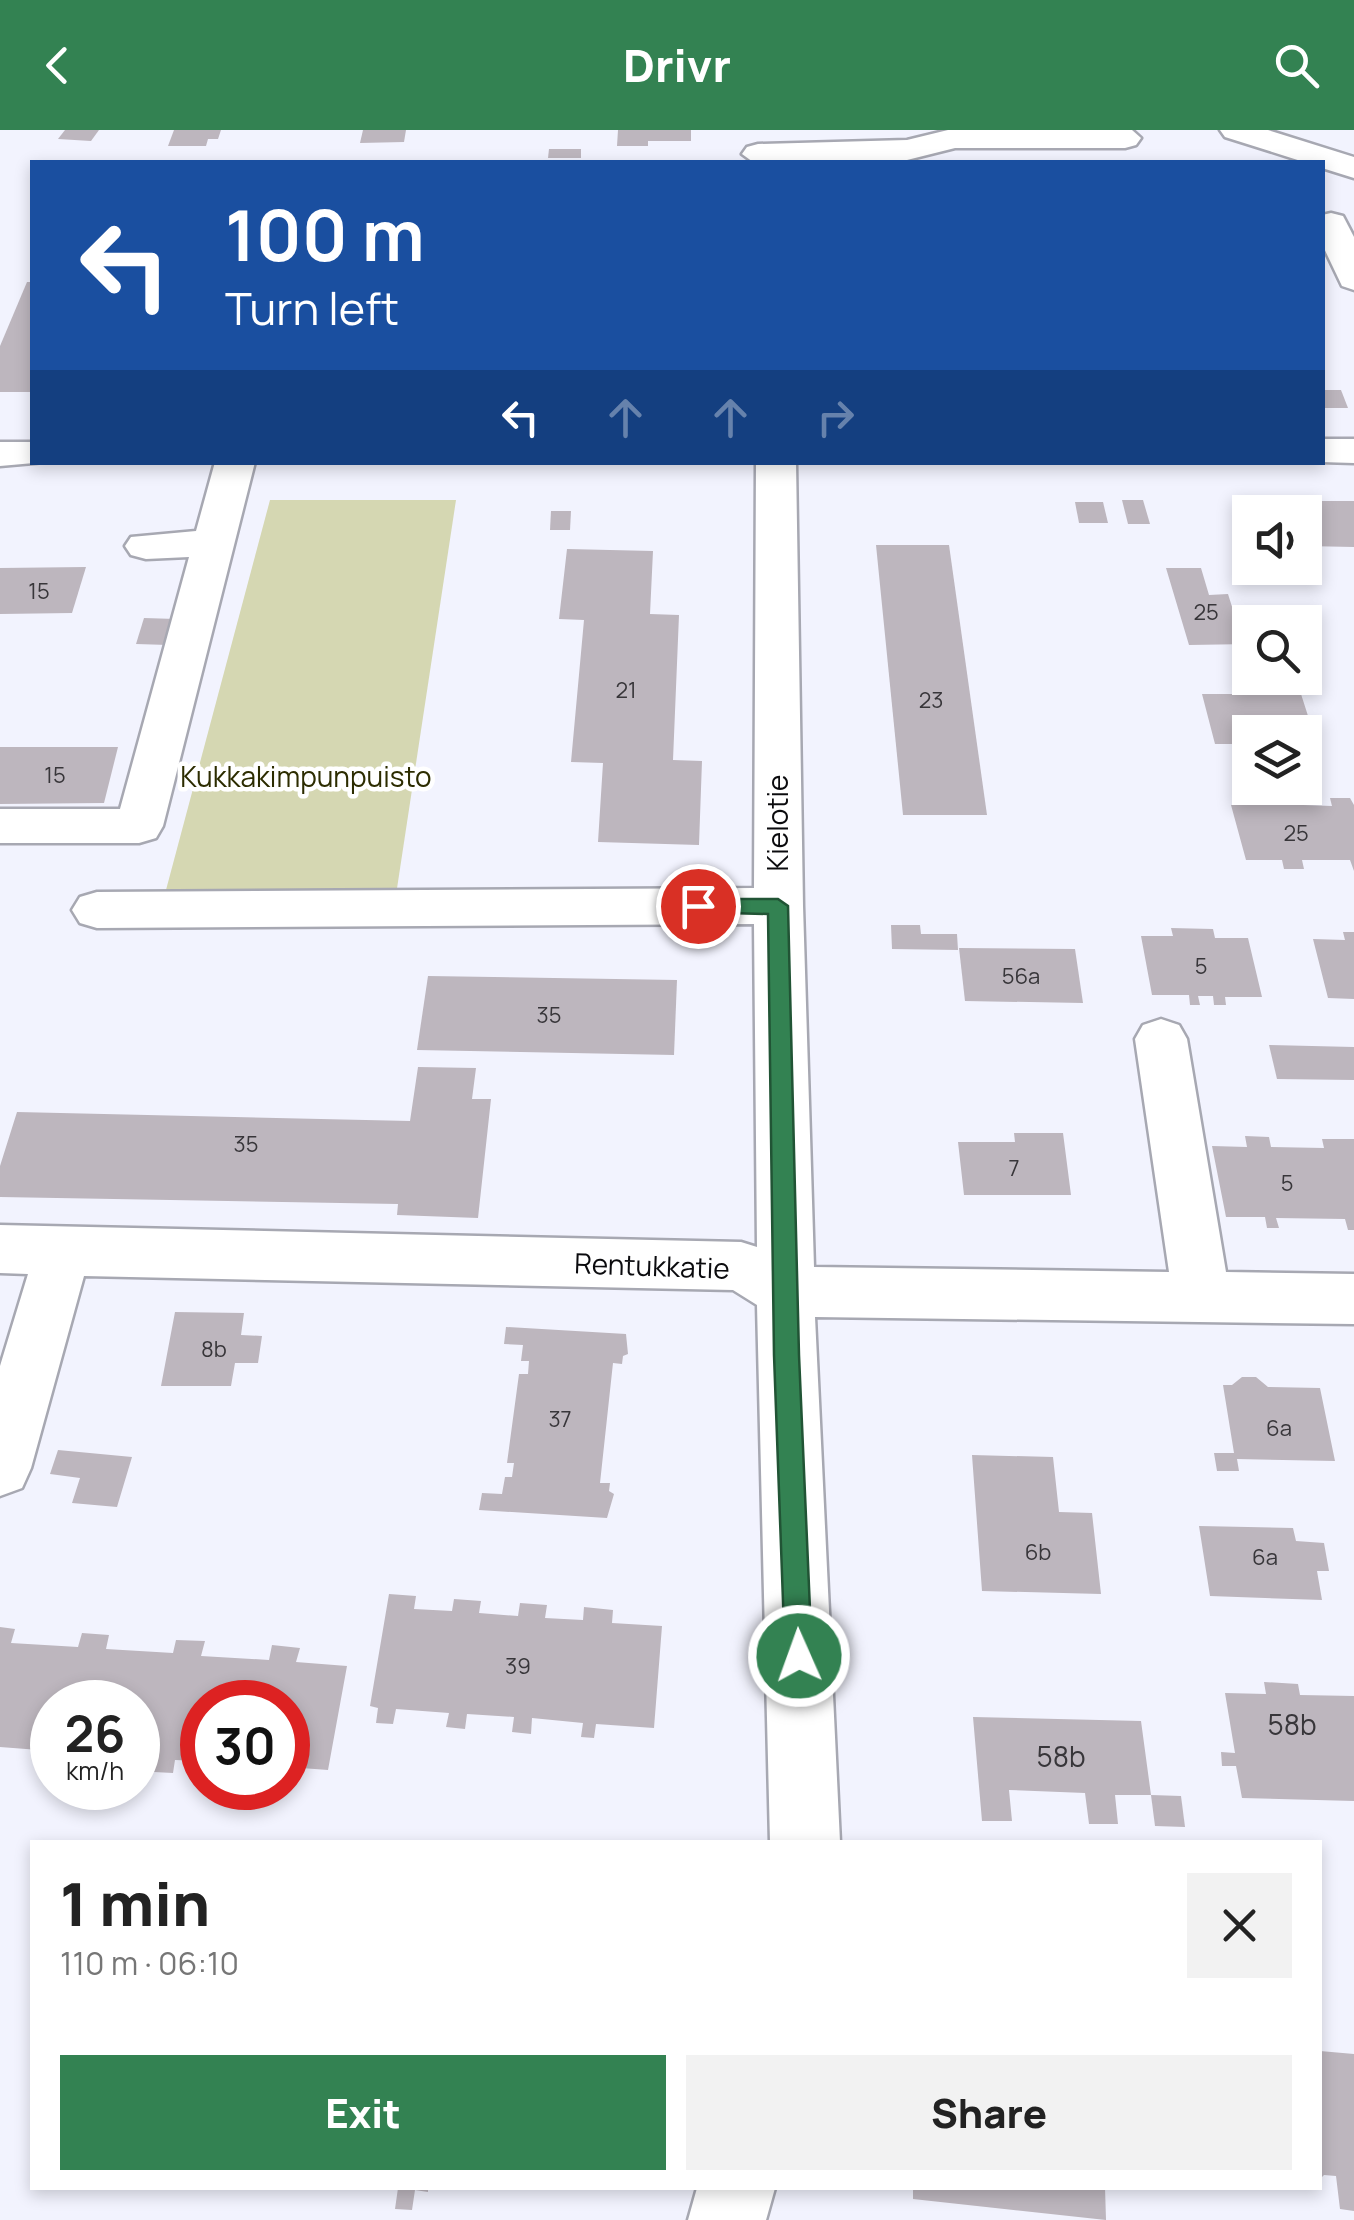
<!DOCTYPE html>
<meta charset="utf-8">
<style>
:root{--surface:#fff;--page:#f2f2f2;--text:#222;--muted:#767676;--accent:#338252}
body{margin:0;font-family:Manrope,sans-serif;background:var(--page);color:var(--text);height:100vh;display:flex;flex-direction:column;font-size:38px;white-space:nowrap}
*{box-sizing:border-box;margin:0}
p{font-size:32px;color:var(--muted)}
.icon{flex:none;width:55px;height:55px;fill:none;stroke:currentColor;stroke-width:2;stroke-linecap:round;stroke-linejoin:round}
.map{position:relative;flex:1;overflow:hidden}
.sheet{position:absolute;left:30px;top:1710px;width:1292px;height:350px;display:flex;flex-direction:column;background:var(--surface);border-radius:0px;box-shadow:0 5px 15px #0003}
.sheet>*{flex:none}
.guide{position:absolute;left:30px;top:30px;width:1295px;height:305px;border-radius:0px;box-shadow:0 5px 15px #0003;background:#1a4fa0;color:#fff;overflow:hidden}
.tools{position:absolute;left:1232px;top:365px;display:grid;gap:20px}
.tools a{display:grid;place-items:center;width:90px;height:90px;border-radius:0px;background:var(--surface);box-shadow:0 5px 15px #0003;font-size:50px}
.speed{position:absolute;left:30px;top:1550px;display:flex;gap:20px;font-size:50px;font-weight:700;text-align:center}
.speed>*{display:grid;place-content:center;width:130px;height:130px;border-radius:50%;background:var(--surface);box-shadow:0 5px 15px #0003;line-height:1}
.speed small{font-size:25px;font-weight:400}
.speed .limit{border:15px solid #d22;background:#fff;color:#111}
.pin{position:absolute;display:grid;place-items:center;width:85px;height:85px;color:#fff;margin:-42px;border:5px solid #fff;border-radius:50%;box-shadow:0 2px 10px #0007}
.me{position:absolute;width:110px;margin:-55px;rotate:358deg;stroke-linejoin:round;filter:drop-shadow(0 0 8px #0008)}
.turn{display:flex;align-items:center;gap:35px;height:210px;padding:0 30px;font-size:45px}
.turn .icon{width:130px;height:130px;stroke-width:2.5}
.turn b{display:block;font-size:70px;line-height:85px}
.lanes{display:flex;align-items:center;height:95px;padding:0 30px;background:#0003;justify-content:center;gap:50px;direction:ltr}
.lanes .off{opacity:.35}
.round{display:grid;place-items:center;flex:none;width:105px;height:105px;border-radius:0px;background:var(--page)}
.overview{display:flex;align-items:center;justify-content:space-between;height:170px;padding:0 30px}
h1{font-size:60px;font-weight:800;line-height:75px}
.button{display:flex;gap:20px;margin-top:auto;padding:20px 30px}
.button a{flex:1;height:115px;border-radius:0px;background:var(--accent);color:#fff;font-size:40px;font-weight:800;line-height:115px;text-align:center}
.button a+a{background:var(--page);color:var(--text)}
header{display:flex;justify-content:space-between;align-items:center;height:130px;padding:0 30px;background:var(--accent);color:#fff;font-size:45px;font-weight:800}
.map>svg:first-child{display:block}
</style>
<header><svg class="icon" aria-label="back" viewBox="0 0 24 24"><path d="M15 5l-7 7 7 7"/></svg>Drivr<svg class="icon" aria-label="search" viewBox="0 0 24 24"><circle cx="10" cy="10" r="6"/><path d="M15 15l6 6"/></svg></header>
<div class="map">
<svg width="1354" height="2090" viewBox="0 0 1354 2090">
<rect width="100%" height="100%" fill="#f2f3fe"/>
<polygon fill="#d5d7b2" points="270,370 456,370 396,765 166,760"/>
<g fill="#bdb6be">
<polygon points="65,0 99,0 91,11 58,9"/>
<polygon points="174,0 221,0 218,9 208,9 206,16 168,16"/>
<polygon points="363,0 406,0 404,12 360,13"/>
<polygon points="618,0 691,0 691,11 648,11 648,16 617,16"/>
<polygon points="549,19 581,19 581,28 548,28"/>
<polygon points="27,152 32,152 32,262 0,262 0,216"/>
<polygon points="1322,260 1341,260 1348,278 1322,278"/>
<polygon points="1122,370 1143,370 1150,394 1128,394"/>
<polygon points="1258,371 1354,371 1354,417 1305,416 1305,382 1262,382"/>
<polygon points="1075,372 1103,372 1108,393 1079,393"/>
<polygon points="551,381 571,381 570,400 550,400"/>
<polygon points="876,415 949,415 987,685 903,685"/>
<polygon points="567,419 653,421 650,484 679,485 673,630 702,631 699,715 598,712 603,633 571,632 584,490 559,489"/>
<polygon points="86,437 72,483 0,484 0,438"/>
<polygon points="1166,438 1201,438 1209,465 1228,464 1239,499 1247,499 1250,514 1189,515"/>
<polygon points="144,488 176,489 168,515 136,514"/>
<polygon points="1232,557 1267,557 1269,564 1301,564 1317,614 1305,614 1305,602 1250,602 1250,614 1215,614 1202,564 1234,564"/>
<polygon points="0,617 118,617 104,673 0,674"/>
<polygon points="1263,668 1301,668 1303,675 1332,676 1330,668 1350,668 1354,675 1354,741 1350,730 1302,730 1304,739 1284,739 1282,730 1246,730 1231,675 1266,675"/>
<polygon points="891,795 920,795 921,804 957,804 958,820 892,819"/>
<polygon points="1171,798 1213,799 1215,808 1248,808 1262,867 1225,867 1226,875 1214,875 1213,866 1198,866 1200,875 1190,875 1189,865 1152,865 1141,806 1173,806"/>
<polygon points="1343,802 1354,802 1354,869 1328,868 1313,809 1345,810"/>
<polygon points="959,818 1075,819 1083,873 965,871"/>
<polygon points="428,846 677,850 674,925 417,920"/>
<polygon points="1269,915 1354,917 1354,950 1277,949"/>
<polygon points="418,937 476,938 472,969 491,969 478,1088 397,1085 398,1074 0,1067 0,1036 17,982 410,991"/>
<polygon points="1014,1003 1063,1003 1071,1065 964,1065 958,1012 1015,1012"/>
<polygon points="1245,1006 1269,1007 1271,1017 1324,1018 1322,1009 1354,1009 1354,1100 1348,1100 1345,1089 1276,1088 1279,1098 1267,1098 1265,1087 1226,1087 1212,1016 1247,1017"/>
<polygon points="175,1182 244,1183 241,1205 262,1206 258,1233 235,1233 231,1256 161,1256"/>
<polygon points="506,1197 626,1204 628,1224 623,1226 622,1234 613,1233 600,1353 610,1353 609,1361 614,1364 607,1388 479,1380 482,1363 502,1364 505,1347 512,1347 514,1333 507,1333 519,1244 528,1244 529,1231 521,1231 523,1215 504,1214"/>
<polygon points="1242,1247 1256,1247 1268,1257 1320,1258 1335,1331 1237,1329 1239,1341 1217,1341 1214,1323 1234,1323 1223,1255 1232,1255"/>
<polygon points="58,1320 132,1327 117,1377 72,1373 80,1348 50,1344"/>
<polygon points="972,1325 1053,1327 1059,1382 1092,1383 1101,1464 982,1461"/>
<polygon points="1199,1396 1293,1398 1296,1411 1324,1413 1329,1441 1317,1441 1322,1470 1210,1466"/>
<polygon points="389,1464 416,1466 414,1479 452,1481 454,1469 481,1471 479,1483 518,1486 520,1473 547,1475 545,1488 583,1490 584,1477 613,1480 612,1493 662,1496 654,1598 596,1594 594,1608 581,1607 583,1593 532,1588 531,1604 512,1602 514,1587 467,1584 465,1599 446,1597 449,1583 396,1579 393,1594 376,1593 378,1578 370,1576"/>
<polygon points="0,1497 15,1499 11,1513 78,1517 82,1503 109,1505 106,1519 173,1523 176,1510 205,1511 201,1526 269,1530 272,1515 300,1518 296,1532 347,1536 328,1640 288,1637 288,1572 202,1572 202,1631 175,1630 173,1643 154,1642 157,1628 138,1627 138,1572 52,1572 52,1621 0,1617"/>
<polygon points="1264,1552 1298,1554 1300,1565 1354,1566 1354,1671 1242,1668 1236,1636 1222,1636 1221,1622 1235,1623 1225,1563 1266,1564"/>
<polygon points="973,1587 1141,1591 1151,1665 1115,1665 1118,1694 1089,1694 1085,1663 1009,1660 1012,1691 982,1691"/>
<polygon points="1151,1665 1181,1666 1185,1697 1155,1696"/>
<polygon points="1320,1921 1354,1924 1354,2081 1340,2079 1336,2046 1324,2045 1320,2049"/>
<polygon points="398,2058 428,2058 428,2062 415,2060 412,2080 395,2079"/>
<polygon points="913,2058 1105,2058 1106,2090 913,2069"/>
</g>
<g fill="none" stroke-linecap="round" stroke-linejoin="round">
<defs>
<g id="minor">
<polygon points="948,0 1132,0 1141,8 1136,15 1125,18 955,18 907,30 753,32 742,24 747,17 758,14 907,10"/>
<polygon points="1331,83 1343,86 1354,107 1354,160 1342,156 1322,114 1322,85"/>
<polygon points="1322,309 1354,309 1354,333 1321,332"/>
<polygon points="0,312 32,312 32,332 45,332 0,336"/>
<polygon points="215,332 255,332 163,696 156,708 139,713 0,713 0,679 120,679 189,427 146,429 131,425 125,416 131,407 196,401"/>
<polygon points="756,332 796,332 803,776 814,1137 1169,1142 1135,909 1143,895 1161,889 1179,895 1187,909 1226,1142 1354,1144 1354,1194 815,1187 840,1712 770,1712 757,1175 733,1160 84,1146 31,1338 22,1358 0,1366 0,1236 28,1144 0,1143 0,1095 741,1112 757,1117 754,794 97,798 80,793 72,780 80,767 97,762 754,758"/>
<polygon points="697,2058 775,2058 766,2090 688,2090"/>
</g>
<polygon id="major" points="1220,0 1268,0 1354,27 1354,48 1322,38 1322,32 1304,32 1225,7"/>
</defs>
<use href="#minor" stroke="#a7a8b2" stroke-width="5"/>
<use href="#major" stroke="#a7a8b2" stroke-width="5"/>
<use href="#minor" fill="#fff" fill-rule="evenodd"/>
<use href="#major" fill="#fff" fill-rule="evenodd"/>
</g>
<polygon fill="#338252" stroke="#215435" stroke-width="2.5" points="698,769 778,769 788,776 799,1225 812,1526 808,1536 799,1540 789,1536 785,1526 774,1225 768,784 691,782 688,776"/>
<g text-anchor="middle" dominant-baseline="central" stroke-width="9" stroke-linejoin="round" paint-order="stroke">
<g font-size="22" fill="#38363a">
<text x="39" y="461">15</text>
<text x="1206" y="482">25</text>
<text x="626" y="560">21</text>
<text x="931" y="570">23</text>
<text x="55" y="645">15</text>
<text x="1296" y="703">25</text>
<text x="1201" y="836">5</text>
<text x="1021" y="846">56a</text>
<text x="549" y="885">35</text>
<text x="246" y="1014">35</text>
<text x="1014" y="1038">7</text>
<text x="1287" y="1053">5</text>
<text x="214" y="1219">8b</text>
<text x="560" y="1289">37</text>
<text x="1279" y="1298">6a</text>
<text x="1038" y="1422">6b</text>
<text x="1265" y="1427">6a</text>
<text x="518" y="1536">39</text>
</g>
<g font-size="28" fill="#2c2c00" stroke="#fff">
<text x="306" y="646">Kukkakimpunpuisto</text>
</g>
<g font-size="28" fill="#0b0b0e" stroke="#fff">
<text transform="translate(777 693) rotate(-90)">Kielotie</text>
<text transform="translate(652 1135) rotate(2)">Rentukkatie</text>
</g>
<g font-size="28" fill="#38363a">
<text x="1292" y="1594">58b</text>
<text x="1061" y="1626">58b</text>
</g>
</g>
</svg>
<div class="tools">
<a><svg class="icon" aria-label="sound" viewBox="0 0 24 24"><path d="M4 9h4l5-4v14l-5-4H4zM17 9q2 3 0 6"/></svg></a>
<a><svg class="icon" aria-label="search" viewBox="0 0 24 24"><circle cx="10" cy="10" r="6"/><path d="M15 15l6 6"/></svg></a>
<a><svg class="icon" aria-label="layers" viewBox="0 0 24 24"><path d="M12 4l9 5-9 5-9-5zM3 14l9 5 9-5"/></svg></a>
</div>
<div class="speed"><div>26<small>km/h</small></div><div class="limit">30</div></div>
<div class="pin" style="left:698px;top:776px;background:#d93025"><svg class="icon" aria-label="arrive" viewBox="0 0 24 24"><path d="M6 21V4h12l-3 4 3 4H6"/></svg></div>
<svg class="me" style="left:799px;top:1526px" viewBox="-20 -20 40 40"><circle r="17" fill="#338252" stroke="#fff" stroke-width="3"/><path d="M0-11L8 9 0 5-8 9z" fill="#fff"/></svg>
<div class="guide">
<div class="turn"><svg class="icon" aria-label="left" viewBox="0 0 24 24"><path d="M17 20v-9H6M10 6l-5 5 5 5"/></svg><div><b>100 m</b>Turn left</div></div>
<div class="lanes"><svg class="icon" aria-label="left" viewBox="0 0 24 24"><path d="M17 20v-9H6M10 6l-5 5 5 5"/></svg><svg class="icon off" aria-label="ahead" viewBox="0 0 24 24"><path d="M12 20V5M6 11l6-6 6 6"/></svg><svg class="icon off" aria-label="ahead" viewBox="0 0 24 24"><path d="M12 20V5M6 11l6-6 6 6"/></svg><svg class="icon off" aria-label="right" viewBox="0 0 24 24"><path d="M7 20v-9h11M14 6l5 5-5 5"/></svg></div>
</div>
<section class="sheet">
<div class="overview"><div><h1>1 min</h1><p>110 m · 06:10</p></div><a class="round"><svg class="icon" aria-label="close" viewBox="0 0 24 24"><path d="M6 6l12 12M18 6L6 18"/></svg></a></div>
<div class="button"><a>Exit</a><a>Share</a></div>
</section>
</div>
